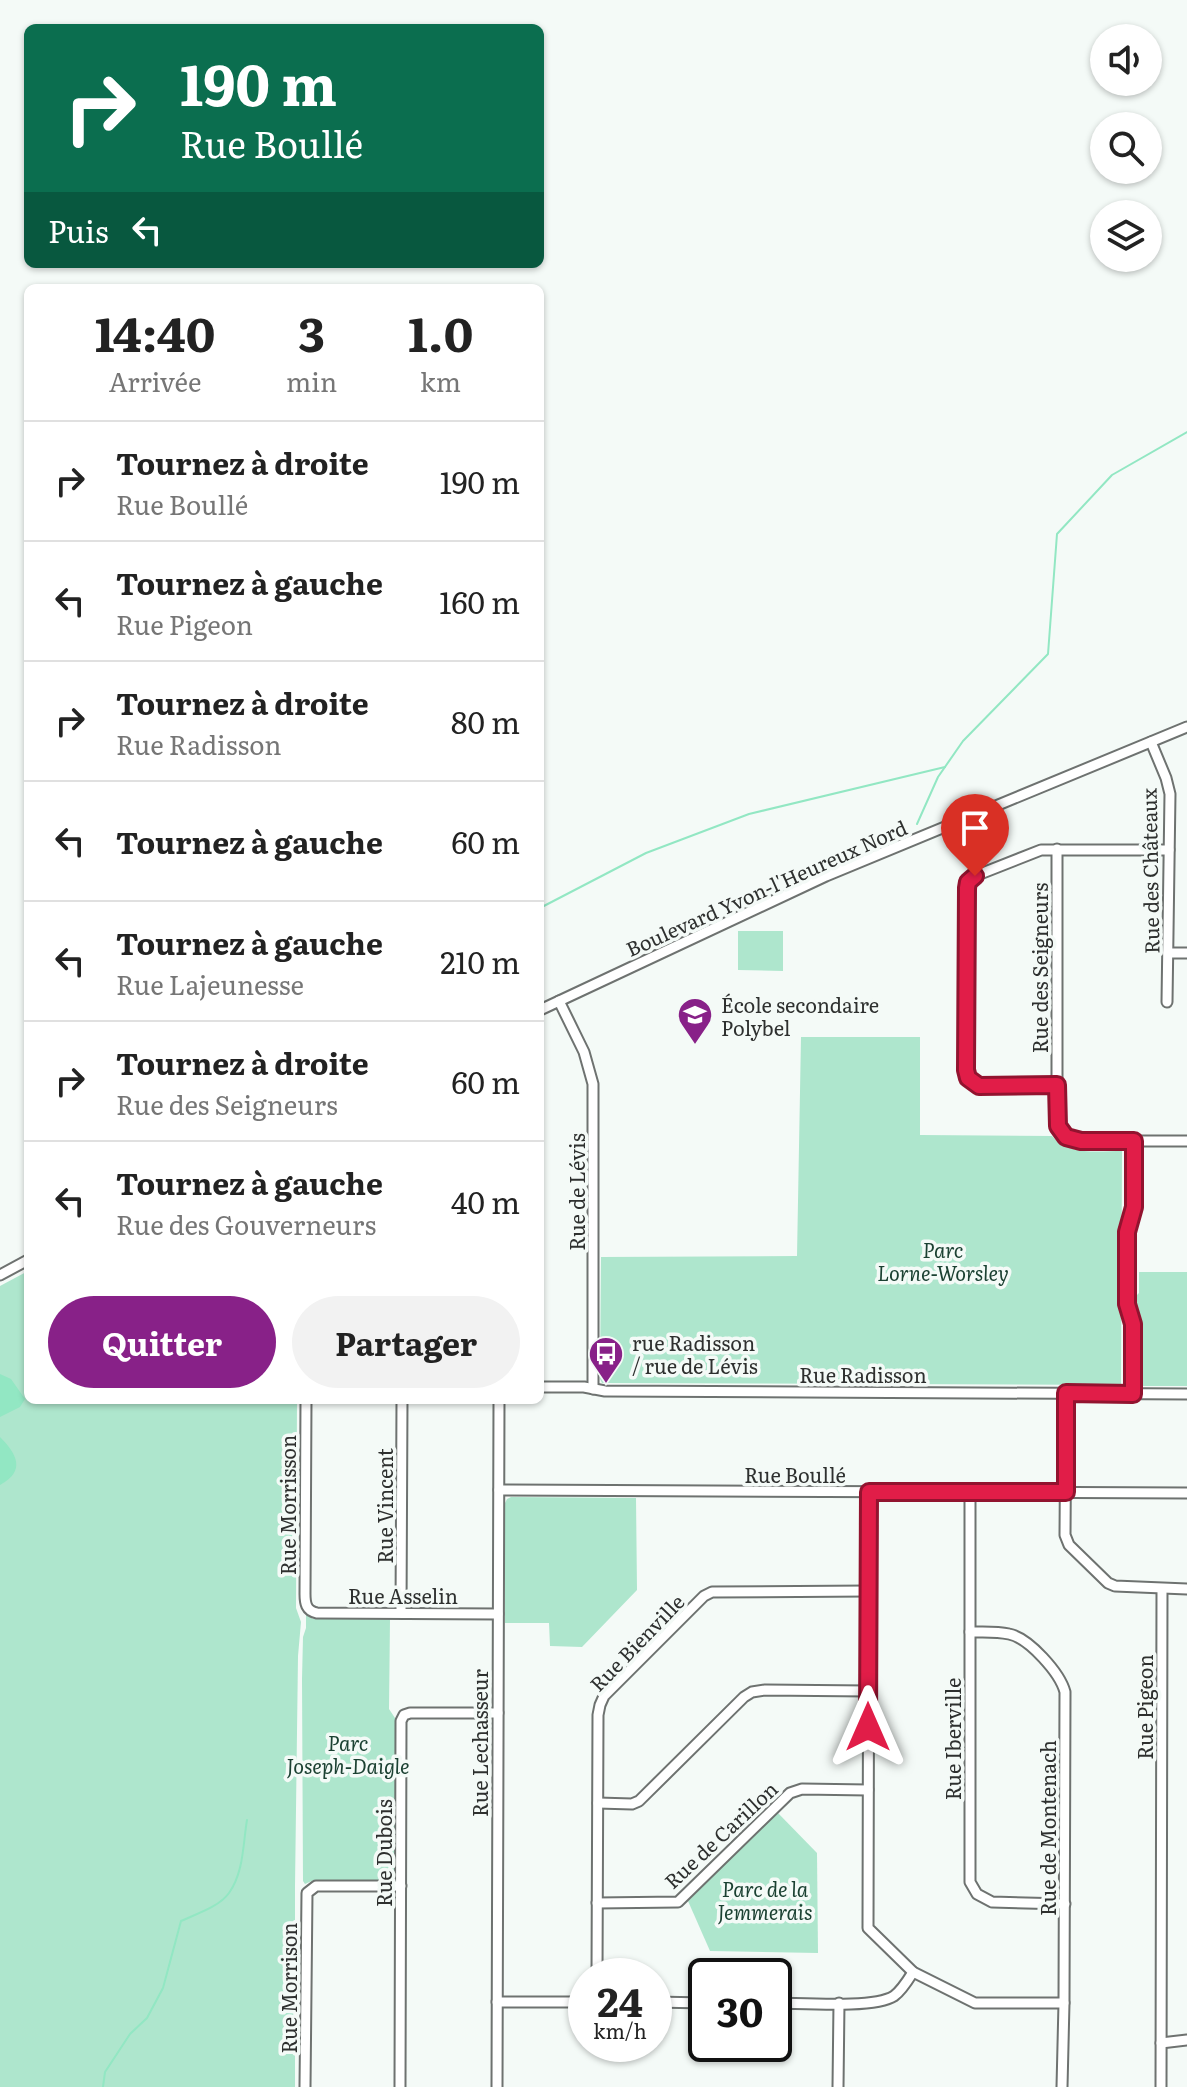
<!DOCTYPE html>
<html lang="fr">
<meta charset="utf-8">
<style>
:root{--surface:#fff;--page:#f2f2f2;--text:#222;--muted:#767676;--line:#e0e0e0;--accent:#882188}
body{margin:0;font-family:Literata,serif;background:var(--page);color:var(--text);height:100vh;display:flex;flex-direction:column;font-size:30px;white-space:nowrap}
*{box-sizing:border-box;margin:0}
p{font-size:26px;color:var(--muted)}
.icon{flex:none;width:44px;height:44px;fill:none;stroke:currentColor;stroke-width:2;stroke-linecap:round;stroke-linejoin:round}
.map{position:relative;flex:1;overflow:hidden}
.drawer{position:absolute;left:24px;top:284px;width:520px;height:1120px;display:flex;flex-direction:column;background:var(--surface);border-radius:12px;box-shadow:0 2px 6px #0004}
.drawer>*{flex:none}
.hud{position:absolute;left:24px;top:24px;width:520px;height:244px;border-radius:12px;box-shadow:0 2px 6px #0004;background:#0b6e4f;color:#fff;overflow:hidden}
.buttons{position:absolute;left:1090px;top:24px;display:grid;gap:16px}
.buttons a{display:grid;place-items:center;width:72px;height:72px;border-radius:50%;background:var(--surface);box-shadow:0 2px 6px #0004;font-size:40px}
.speed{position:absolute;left:568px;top:1958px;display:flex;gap:16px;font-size:40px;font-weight:700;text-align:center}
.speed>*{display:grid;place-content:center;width:104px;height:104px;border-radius:50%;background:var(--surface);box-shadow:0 2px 6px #0004;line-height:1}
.speed small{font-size:20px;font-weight:400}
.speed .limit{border:4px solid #111;border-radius:12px;background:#fff;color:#111}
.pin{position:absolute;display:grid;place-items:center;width:68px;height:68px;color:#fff;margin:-82px -34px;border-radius:50% 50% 50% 0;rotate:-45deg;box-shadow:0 0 8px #0007}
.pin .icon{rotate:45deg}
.me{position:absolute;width:88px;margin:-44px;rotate:0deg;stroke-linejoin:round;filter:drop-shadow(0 0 6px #0008)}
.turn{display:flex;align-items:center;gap:28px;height:168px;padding:0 24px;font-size:36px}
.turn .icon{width:104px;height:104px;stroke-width:2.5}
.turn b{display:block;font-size:56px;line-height:68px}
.then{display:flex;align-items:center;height:76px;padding:0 24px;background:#0003;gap:16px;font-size:30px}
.eta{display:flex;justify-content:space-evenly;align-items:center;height:136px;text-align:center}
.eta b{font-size:48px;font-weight:700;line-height:56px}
.cta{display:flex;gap:16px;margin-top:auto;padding:16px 24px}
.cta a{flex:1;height:92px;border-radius:48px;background:var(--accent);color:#fff;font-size:32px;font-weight:700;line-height:92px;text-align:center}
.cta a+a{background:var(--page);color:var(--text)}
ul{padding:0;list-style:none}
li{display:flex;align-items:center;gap:24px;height:120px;padding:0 24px;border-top:2px solid var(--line)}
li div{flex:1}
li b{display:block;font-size:30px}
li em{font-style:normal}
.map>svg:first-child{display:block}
</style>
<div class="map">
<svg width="1187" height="2087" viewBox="0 0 1187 2087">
<rect width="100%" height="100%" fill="#f4faf7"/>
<g fill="#aee6cd">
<polygon points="738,931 783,931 783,971 738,970"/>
<path d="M801 1037H920V1135L1052 1136C1069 1156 1098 1151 1122 1151L1121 1385 602 1383 600 1379 601 1257 797 1256Z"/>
<polygon points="28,1271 28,1400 297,1400 296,1608 301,1622 298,1656 295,1886 295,2087 0,2087 0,1286"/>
<polygon points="1139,1272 1187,1272 1187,1386 1137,1386 1137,1295 1139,1293"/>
<polygon points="511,1497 636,1498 637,1590 582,1647 550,1646 549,1623 505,1623 505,1503 507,1499"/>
<polygon points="306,1615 313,1619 390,1619 389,1709 395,1718 395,1867 398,1874 392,1881 314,1880 305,1884 303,1881 302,1679 303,1637 306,1628"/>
<polygon points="777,1812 817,1853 818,1953 710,1951 688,1901"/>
</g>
<g fill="#92e7c3">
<polygon points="0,1374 11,1379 25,1399 20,1407 0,1417"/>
<path d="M0 1437C17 1454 26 1471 0 1485Z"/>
</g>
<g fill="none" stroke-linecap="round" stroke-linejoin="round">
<g stroke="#92e7c3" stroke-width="2">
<polyline points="917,824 938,777 963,741 1048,654 1057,534 1112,475 1187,432"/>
<polyline points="540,908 646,853 749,814 945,767"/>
<path d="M103 2087 105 2072 130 2034 147 2018 163 1988 181 1921C196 1914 219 1907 229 1893 244 1872 243 1843 247 1820"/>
</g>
<defs>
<g id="minor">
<polyline points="1151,742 1166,778 1170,794 1167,1002"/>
<path d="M1057 849V1085C1058 1109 1050 1137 1081 1141H1187"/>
<polyline points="1168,953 1187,953"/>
<polyline points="559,1001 584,1052 593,1084 593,1389"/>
<polyline points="540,1010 826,876 1187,727"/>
<polyline points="1057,1085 979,1086 968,1078 966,1070 967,888 968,882 975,876 1041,850 1169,850"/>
<polyline points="0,1275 28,1260"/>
<polyline points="540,1387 584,1387 605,1391 1187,1394"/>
<polyline points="1066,1393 1065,1535 1069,1545 1108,1583 1115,1586 1187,1589"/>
<polyline points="1133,1394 1133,1324 1127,1304 1127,1232 1134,1207 1134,1141"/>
<path d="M306 1400 305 1594C305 1603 306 1611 317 1613L498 1614"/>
<polyline points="499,1490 1187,1493"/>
<polyline points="869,1492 868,1928 913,1972 975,2003 1064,2003"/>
<polyline points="970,1492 970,1882 977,1894 992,1902 1065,1904"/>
<polyline points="401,1613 402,1400"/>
<path d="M970 1632C983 1632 996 1631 1009 1634 1029 1638 1060 1673 1065 1692L1064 2003 1062 2087"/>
<polyline points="598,1803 632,1804 639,1801 744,1697 752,1692 765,1690 868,1691"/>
<polyline points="597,1903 678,1902 790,1793 802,1789 868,1790"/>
<polyline points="597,1976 598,1715 600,1705 604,1696 704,1596 712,1592 869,1591"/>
<polyline points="497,2002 586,2002"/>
<polyline points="654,2002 706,2003"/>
<path d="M774 2003C800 2003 874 2009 894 1996 902 1990 908 1980 913 1972"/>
<polyline points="1161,2043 1187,2040"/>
<polyline points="305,2087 307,1893 316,1886 401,1886"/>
<polyline points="400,2087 401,1721 404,1715 410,1713 498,1713"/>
<polyline points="497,2087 499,1400"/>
<polyline points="838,2087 839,2003"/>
<polyline points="1161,2087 1162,1589"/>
</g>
</defs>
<use href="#minor" stroke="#6e7270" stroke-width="13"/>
<use href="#minor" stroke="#fff" stroke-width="9"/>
</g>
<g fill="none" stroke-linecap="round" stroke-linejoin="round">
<defs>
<polyline id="route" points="868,1727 869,1492 1066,1492 1066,1393 1133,1394 1133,1324 1127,1304 1127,1232 1134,1207 1134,1141 1081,1141 1066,1137 1058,1126 1057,1085 979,1086 968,1078 966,1070 967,888 968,882 975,876"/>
</defs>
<use href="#route" stroke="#92132f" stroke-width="20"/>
<use href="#route" stroke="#e11d48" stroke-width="14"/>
</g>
<defs>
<symbol id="school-pin" viewBox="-11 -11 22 30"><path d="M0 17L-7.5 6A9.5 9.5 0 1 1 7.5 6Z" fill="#882188" stroke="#f4faf7"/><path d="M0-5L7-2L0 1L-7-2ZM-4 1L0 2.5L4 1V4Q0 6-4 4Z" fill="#fff"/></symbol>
<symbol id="bus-pin" viewBox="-11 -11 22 30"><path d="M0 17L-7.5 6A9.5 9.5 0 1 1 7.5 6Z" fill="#882188" stroke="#f4faf7"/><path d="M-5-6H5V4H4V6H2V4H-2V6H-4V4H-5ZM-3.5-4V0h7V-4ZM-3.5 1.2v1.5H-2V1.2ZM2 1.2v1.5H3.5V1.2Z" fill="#fff"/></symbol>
</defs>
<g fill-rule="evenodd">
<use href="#school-pin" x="675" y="995" width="40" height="54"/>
<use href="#bus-pin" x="586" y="1334" width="40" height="54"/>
</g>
<g text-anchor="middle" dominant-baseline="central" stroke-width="7" stroke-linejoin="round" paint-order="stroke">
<g font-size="20" fill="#2e302f" stroke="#f4faf7">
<text transform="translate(1149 871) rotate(-91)">Rue des Châteaux</text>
<text transform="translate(766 887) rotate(-24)">Boulevard Yvon-l'Heureux Nord</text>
<text transform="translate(1039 968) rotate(-90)">Rue des Seigneurs</text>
<text transform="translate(576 1192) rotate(-90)">Rue de Lévis</text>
<text x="863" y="1374">Rue Radisson</text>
<text x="795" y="1474">Rue Boullé</text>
<text transform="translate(287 1505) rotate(-90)">Rue Morrisson</text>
<text transform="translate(384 1506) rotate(-90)">Rue Vincent</text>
<text x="403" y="1595">Rue Asselin</text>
<text transform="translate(636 1642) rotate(-46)">Rue Bienville</text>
<text transform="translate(1144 1707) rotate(-90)">Rue Pigeon</text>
<text transform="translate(952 1739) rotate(-90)">Rue Iberville</text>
<text transform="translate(479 1743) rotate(-90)">Rue Lechasseur</text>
<text transform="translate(1047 1828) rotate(-90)">Rue de Montenach</text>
<text transform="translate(720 1834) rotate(-43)">Rue de Carillon</text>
<text transform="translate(383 1853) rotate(-90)">Rue Dubois</text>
<text transform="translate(288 1988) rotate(-90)">Rue Morrison</text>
</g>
<g font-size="20" fill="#2e302f" stroke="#f4faf7" text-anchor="start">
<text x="721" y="1004">École secondaire<tspan x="721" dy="23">Polybel</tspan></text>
<text x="632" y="1342">rue Radisson<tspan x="632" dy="23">/ rue de Lévis</tspan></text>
</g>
<g font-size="20" font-style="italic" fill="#1b4132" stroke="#f4faf7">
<text x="943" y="1249">Parc<tspan x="943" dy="23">Lorne-Worsley</tspan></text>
<text x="348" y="1742">Parc<tspan x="348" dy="23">Joseph-Daigle</tspan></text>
<text x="765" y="1888">Parc de la<tspan x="765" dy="23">Jemmerais</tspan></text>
</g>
</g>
</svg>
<div class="buttons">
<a><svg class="icon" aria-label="sound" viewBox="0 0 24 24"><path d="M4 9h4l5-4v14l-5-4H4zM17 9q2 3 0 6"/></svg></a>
<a><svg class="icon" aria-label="search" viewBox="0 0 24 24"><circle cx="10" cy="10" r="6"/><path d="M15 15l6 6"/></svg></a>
<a><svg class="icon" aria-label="layers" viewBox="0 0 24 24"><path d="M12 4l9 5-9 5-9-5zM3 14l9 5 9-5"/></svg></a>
</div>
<div class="speed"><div>24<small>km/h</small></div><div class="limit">30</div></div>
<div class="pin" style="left:975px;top:876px;background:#d93025"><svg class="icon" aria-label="arrive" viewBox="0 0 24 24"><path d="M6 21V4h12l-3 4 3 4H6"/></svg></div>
<svg class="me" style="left:868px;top:1727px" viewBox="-20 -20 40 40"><path d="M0-17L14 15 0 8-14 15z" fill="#e11d48" stroke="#fff" stroke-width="4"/></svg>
<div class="hud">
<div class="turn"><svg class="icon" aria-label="right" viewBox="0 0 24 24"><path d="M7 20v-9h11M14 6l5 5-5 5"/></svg><div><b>190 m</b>Rue Boullé</div></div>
<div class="then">Puis<svg class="icon" aria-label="left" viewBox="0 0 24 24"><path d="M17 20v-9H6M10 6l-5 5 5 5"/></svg></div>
</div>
<section class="drawer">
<div class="eta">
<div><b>14:40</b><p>Arrivée</p></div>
<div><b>3</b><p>min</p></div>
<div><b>1.0</b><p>km</p></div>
</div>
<ul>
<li><svg class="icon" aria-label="right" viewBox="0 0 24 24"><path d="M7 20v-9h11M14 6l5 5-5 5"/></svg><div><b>Tournez à droite</b><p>Rue Boullé</p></div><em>190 m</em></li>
<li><svg class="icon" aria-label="left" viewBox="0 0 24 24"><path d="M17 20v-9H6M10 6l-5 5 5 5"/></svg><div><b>Tournez à gauche</b><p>Rue Pigeon</p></div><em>160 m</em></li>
<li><svg class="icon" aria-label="right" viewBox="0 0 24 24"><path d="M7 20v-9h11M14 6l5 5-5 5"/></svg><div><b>Tournez à droite</b><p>Rue Radisson</p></div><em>80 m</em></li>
<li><svg class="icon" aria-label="left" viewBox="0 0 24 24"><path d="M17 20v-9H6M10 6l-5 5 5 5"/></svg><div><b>Tournez à gauche</b></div><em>60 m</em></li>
<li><svg class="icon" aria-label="left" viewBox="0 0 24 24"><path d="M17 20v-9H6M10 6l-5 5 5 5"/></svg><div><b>Tournez à gauche</b><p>Rue Lajeunesse</p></div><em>210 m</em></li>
<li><svg class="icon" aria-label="right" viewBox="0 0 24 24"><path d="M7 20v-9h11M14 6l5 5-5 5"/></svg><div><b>Tournez à droite</b><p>Rue des Seigneurs</p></div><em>60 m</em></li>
<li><svg class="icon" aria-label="left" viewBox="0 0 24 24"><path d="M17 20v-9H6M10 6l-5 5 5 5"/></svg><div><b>Tournez à gauche</b><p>Rue des Gouverneurs</p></div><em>40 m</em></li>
</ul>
<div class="cta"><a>Quitter</a><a>Partager</a></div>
</section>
</div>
